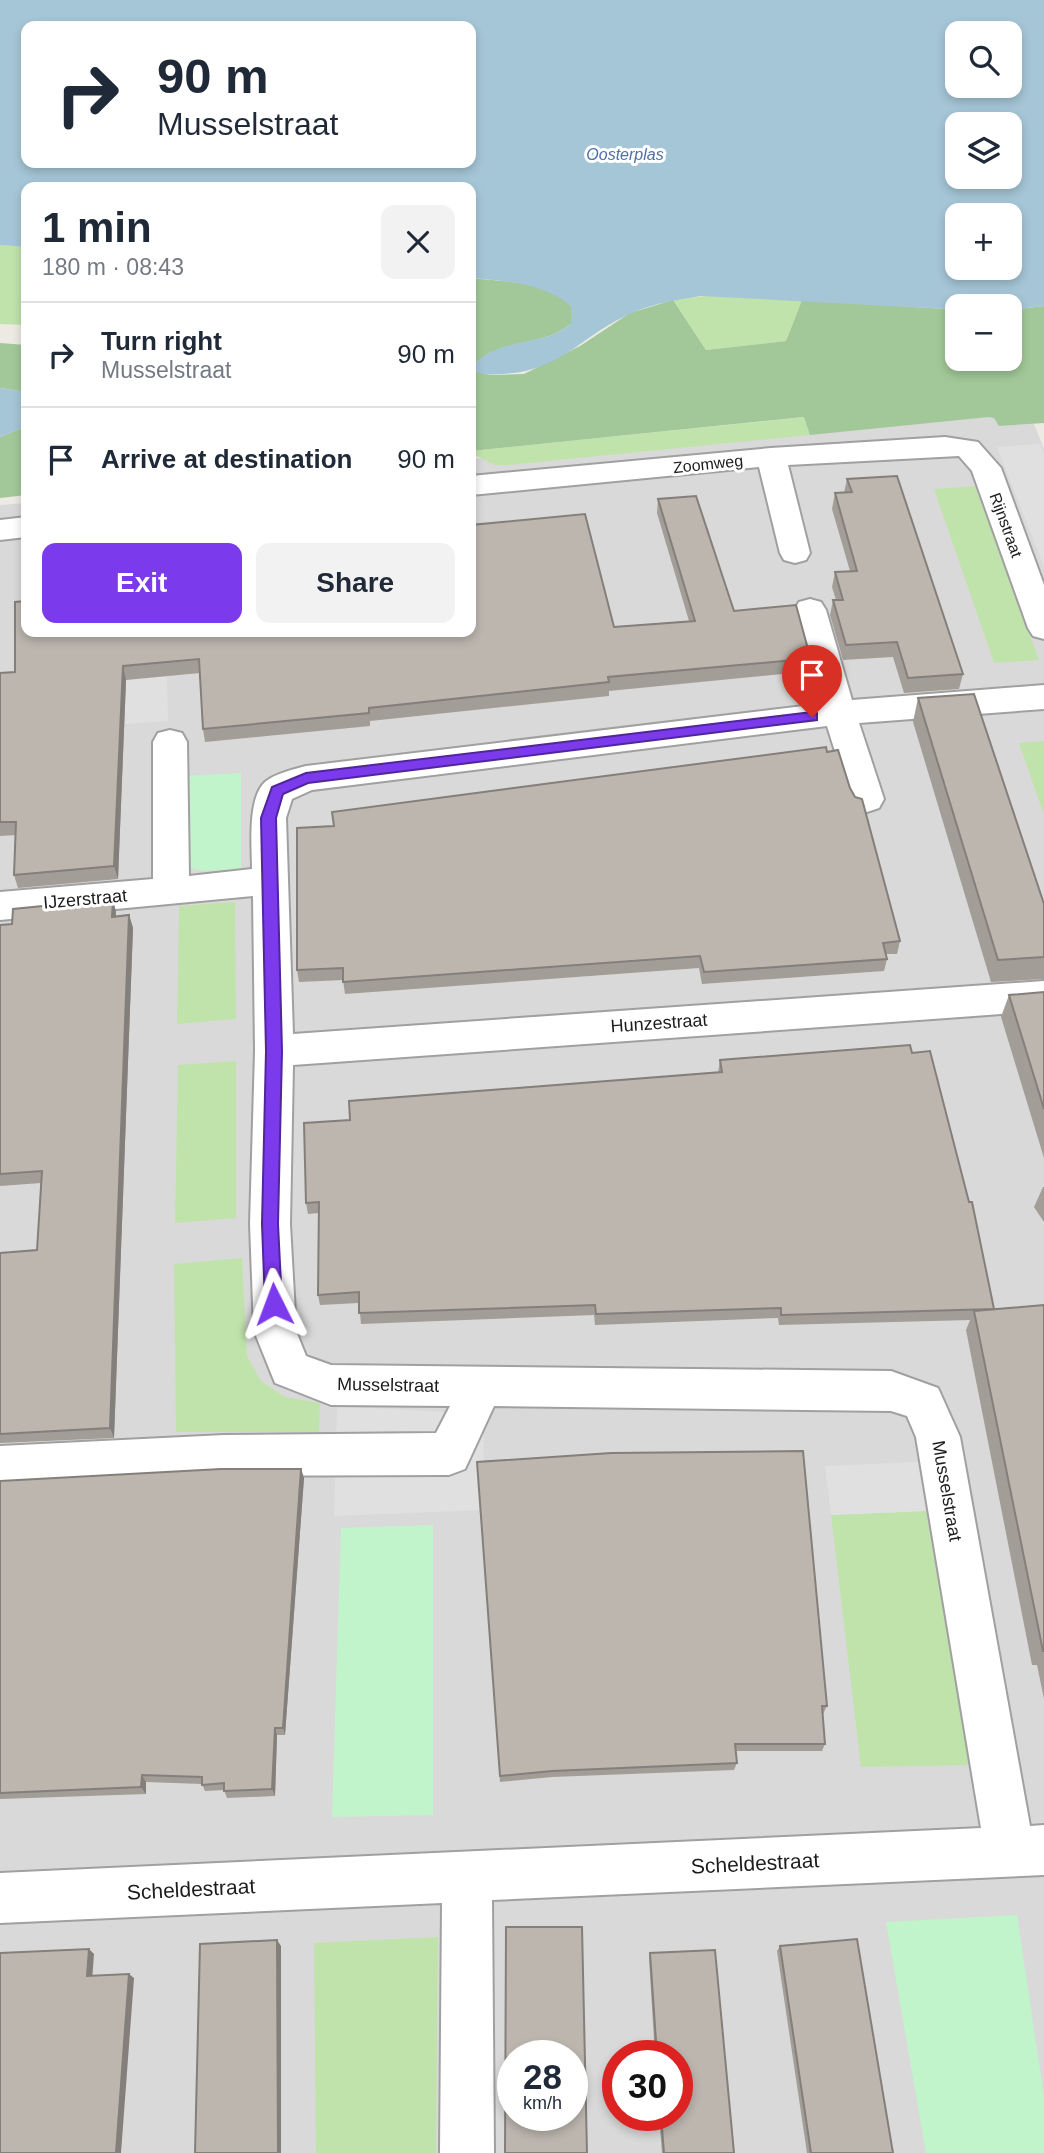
<!DOCTYPE html>
<meta charset="utf-8">
<style>
:root{--surface:#fff;--page:#f2f2f3;--text:#1f2937;--muted:#747a83;--line:#e0e1e3;--accent:#7c3aed}
body{margin:0;font-family:Arial,sans-serif;background:var(--page);color:var(--text);height:100vh;display:flex;flex-direction:column;font-size:26px;white-space:nowrap}
*{box-sizing:border-box;margin:0}
p{font-size:23px;color:var(--muted)}
.icon{flex:none;width:38px;height:38px;fill:none;stroke:currentColor;stroke-width:2;stroke-linecap:round;stroke-linejoin:round}
.map{position:relative;flex:1;overflow:hidden}
.details{position:absolute;left:21px;top:182px;width:455px;height:455px;display:flex;flex-direction:column;background:var(--surface);border-radius:14px;box-shadow:0 4px 10px #0003}
.details>*{flex:none}
.banner{position:absolute;left:21px;top:21px;width:455px;height:147px;border-radius:14px;box-shadow:0 4px 10px #0003;background:#fff;color:var(--text);overflow:hidden}
.tools{position:absolute;left:945px;top:21px;display:grid;gap:14px}
.tools a{display:grid;place-items:center;width:77px;height:77px;border-radius:14px;background:var(--surface);box-shadow:0 4px 10px #0003;font-size:35px}
.speed{position:absolute;left:497px;top:2040px;display:flex;gap:14px;font-size:35px;font-weight:700;text-align:center}
.speed>*{display:grid;place-content:center;width:91px;height:91px;border-radius:50%;background:var(--surface);box-shadow:0 4px 10px #0003;line-height:1}
.speed small{font-size:18px;font-weight:400}
.speed .limit{border:10px solid #d22;background:#fff;color:#111}
.pin{position:absolute;display:grid;place-items:center;width:60px;height:60px;color:#fff;margin:-72px -30px;border-radius:50% 50% 50% 0;rotate:-45deg;box-shadow:0 0 7px #0007}
.pin .icon{rotate:45deg}
.me{position:absolute;width:77px;margin:-38px;rotate:357deg;stroke-linejoin:round;filter:drop-shadow(0 0 5px #0008)}
.turn{display:flex;align-items:center;gap:24px;height:147px;padding:0 21px;font-size:32px}
.turn .icon{width:91px;height:91px;stroke-width:2.5}
.turn b{display:block;font-size:49px;line-height:60px}
.round{display:grid;place-items:center;flex:none;width:74px;height:74px;border-radius:14px;background:var(--page)}
.summary{display:flex;align-items:center;justify-content:space-between;height:119px;padding:0 21px}
h1{font-size:42px;font-weight:700;line-height:52px}
.cta{display:flex;gap:14px;margin-top:auto;padding:14px 21px}
.cta a{flex:1;height:80px;border-radius:14px;background:var(--accent);color:#fff;font-size:28px;font-weight:700;line-height:80px;text-align:center}
.cta a+a{background:var(--page);color:var(--text)}
ul{padding:0;list-style:none}
li{display:flex;align-items:center;gap:21px;height:105px;padding:0 21px;border-top:2px solid var(--line)}
li div{flex:1}
li b{display:block;font-size:26px}
li em{font-style:normal}
.map>svg:first-child{display:block}
</style>
<div class="map">
<svg width="1044" height="2153" viewBox="0 0 1044 2153">
<rect width="100%" height="100%" fill="#eceae2"/>
<path fill="#dad9d9" fill-rule="evenodd" d="M1026 404 1044 449V2153H0V505L26 503V632H471V459ZM513 2056H572V2116H513ZM618 2056H677V2116H618Z"/>
<g fill="#c0e3ab">
<polygon points="0,245 26,247 26,325 0,324"/>
<polygon points="714,295 802,300 786,341 706,350 673,300"/>
<polygon points="805,417 810,435 509,465 495,465 471,453 471,451"/>
<polygon points="975,486 1039,660 994,663 934,489"/>
<polygon points="1044,741 1044,815 1019,743"/>
<polygon points="235,902 236,1019 177,1024 179,906"/>
<polygon points="236,1061 236,1218 175,1223 178,1065"/>
<polygon points="242,1258 247,1356 261,1381 285,1397 320,1403 319,1432 176,1432 174,1264"/>
<polygon points="926,1511 970,1765 861,1767 831,1515"/>
<polygon points="438,1937 436,2153 316,2153 314,1943"/>
</g>
<g fill="#a2c89a">
<path d="M471 278C501 282 550 280 571 306V324C563 329 555 335 546 337 520 345 490 345 471 368Z"/>
<polygon points="673,300 706,350 786,341 802,300 946,309 957,314 957,359 1010,359 1010,312 1015,313 1026,308 1044,306 1044,423 999,426 994,418 989,417 810,435 804,417 471,451 471,370 490,375 524,374 580,346 630,313"/>
<polygon points="0,343 26,345 26,392 0,388"/>
<polygon points="26,426 26,495 0,498 0,437"/>
</g>
<g fill="#c1f4cb">
<polygon points="241,773 241,869 204,871 187,867 186,776"/>
<polygon points="433,1525 433,1815 332,1817 341,1528"/>
<polygon points="1017,1915 1044,2097 1044,2153 926,2153 886,1922"/>
</g>
<g fill="#e0e0e0">
<polygon points="1040,444 1044,455 1044,567 997,447"/>
<polygon points="167,674 168,721 12,732 14,690"/>
<polygon points="337,1406 483,1414 485,1510 334,1516"/>
<polygon points="918,1462 926,1511 831,1515 825,1466"/>
</g>
<g fill="#a5c6d7" fill-rule="evenodd">
<path d="M0 0H1044V306L1026 308 1015 313 1010 312V306H957L955 314 946 309 701 296C677 300 654 303 632 313 582 334 562 372 501 374 490 375 479 375 471 368 491 344 518 345 546 337 555 335 563 329 571 324V306C545 283 506 281 471 278V187H26V247L0 245ZM26 26H471V163H26ZM957 33H1010V86H957ZM957 124H1010V177H957ZM957 215H1010V268H957Z"/>
<polygon points="0,388 26,392 26,426 0,437"/>
</g>
<g fill="none" stroke-linecap="round" stroke-linejoin="round">
<defs>
<g id="minor">
<polygon points="945,437 978,442 1001,468 1044,585 1044,639 1033,636 1028,628 972,471 959,456 788,465 810,553 806,560 795,563 784,560 780,553 759,467 471,495 471,476 771,448"/>
<polygon points="26,517 26,537 0,540 0,520"/>
<path d="M810 599 821 602 826 610 852 700 1044 685V709L859 723 884 799 879 808 867 812 855 808 850 799 827 726 312 790 292 799 286 818 293 1034 1044 981V1011L293 1065 290 1224 296 1331 306 1356 331 1365 891 1371 938 1388 960 1437 1030 1826 1044 1825V1875L492 1900 494 2153H440L442 1903 0 1923V1873L981 1828 916 1437 907 1416 891 1411 494 1406 465 1469 449 1475 224 1476 0 1488V1446L224 1435 436 1433 450 1406 331 1405 275 1383 254 1331 250 1224 255 1051 253 896 0 920V892L153 879V742L158 733 170 730 182 733 187 742 189 876 252 869C252 847 247 799 265 782 274 774 294 769 306 766L820 704 794 610 799 602Z"/>
</g>
</defs>
<use href="#minor" stroke="#a0a0a0" stroke-width="4"/>
<use href="#minor" fill="#fff" fill-rule="evenodd"/>
</g>
<g fill="#a29d96">
<polygon points="847,479 963,674 959,689 904,693 893,657 843,660 830,615 833,600 836,600 832,587 835,572 850,571 832,509 835,493 844,493"/>
<polygon points="658,499 734,611 808,649 806,663 804,663 803,672 609,691 609,696 370,721 370,726 205,742 203,729 200,673 126,680 118,879 18,888 14,875 16,835 0,836 0,673 689,621 657,513"/>
<polygon points="918,698 1044,904 1044,979 991,982 913,722"/>
<polygon points="332,812 900,941 897,954 886,954 887,959 884,971 702,984 699,968 345,994 343,980 299,982 297,970 334,826"/>
<polygon points="116,912 116,916 129,915 133,928 114,1438 0,1443 0,1253 37,1250 41,1183 0,1186 0,925"/>
<polygon points="1044,992 1044,1158 1001,1017 1009,995"/>
<polygon points="720,1060 994,1309 1044,1305 1044,1699 1037,1665 1032,1665 966,1330 970,1320 779,1325 778,1318 595,1325 594,1315 361,1324 359,1303 320,1305 318,1295 319,1213 308,1214 306,1203 350,1120 718,1073"/>
<polygon points="1043,1187 1044,1187 1044,1222 1034,1207"/>
<polygon points="477,1462 827,1706 823,1714 822,1714 825,1744 822,1751 736,1751 737,1763 734,1770 552,1777 500,1782"/>
<polygon points="301,1469 304,1478 285,1735 277,1735 275,1796 227,1798 224,1790 205,1791 202,1784 146,1782 146,1794 0,1799 0,1481"/>
<polygon points="780,1946 893,2153 807,2153 777,1951"/>
<polygon points="650,1953 734,2153 662,2153 659,2116 677,2116 677,2056 655,2056 649,1958"/>
</g>
<g fill="#847f7a">
<polygon points="123,666 126,680 118,879 114,866"/>
<polygon points="113,899 116,912 115,929 112,917"/>
<polygon points="129,915 133,928 114,1438 110,1428"/>
<polygon points="301,1469 304,1478 285,1735 283,1728"/>
<polygon points="275,1728 277,1735 275,1796 272,1789"/>
<polygon points="142,1775 146,1782 146,1794 141,1787"/>
<polygon points="277,1940 281,1946 281,2153 278,2153"/>
<polygon points="89,1949 94,1954 92,1981 87,1976"/>
<polygon points="129,1974 134,1978 121,2153 116,2153"/>
</g>
<g fill="#bcb6af" stroke="#847f7a" stroke-width="2" fill-rule="evenodd">
<polygon points="897,476 963,674 908,678 897,642 846,645 833,600 843,600 835,572 857,571 835,493 852,492 847,479"/>
<polygon points="696,496 734,611 796,605 808,649 803,650 805,659 608,677 609,682 369,708 369,713 203,729 199,659 123,666 114,866 14,875 16,822 0,822 0,673 15,672 15,602 26,601 26,632 471,632 471,525 585,514 614,627 695,621 658,499"/>
<polygon points="974,694 1044,904 1044,957 998,960 918,698"/>
<polygon points="826,747 827,752 838,750 850,788 855,797 862,799 900,941 883,943 887,959 704,972 700,956 343,982 343,968 297,970 297,828 334,826 332,812"/>
<polygon points="113,899 112,917 129,915 110,1428 0,1434 0,1253 37,1250 42,1171 0,1174 0,925 12,924 13,909"/>
<polygon points="1044,992 1044,1109 1009,995"/>
<polygon points="910,1045 912,1053 930,1051 969,1202 972,1202 994,1309 781,1315 781,1308 596,1314 595,1305 359,1313 359,1292 318,1295 319,1202 306,1203 304,1123 350,1120 349,1101 722,1072 720,1060"/>
<polygon points="1044,1305 1044,1651 1043,1651 974,1311"/>
<polygon points="803,1451 827,1706 822,1706 825,1744 735,1744 737,1763 552,1771 500,1776 477,1462 611,1453"/>
<polygon points="221,1469 301,1469 283,1728 275,1728 272,1789 224,1791 224,1783 202,1785 202,1777 142,1775 141,1787 0,1793 0,1481"/>
<path d="M506 1927H582L587 2153H505ZM513 2056H572V2116H513Z"/>
<polygon points="857,1939 893,2153 811,2153 780,1946"/>
<polygon points="277,1940 278,2153 195,2153 200,1944"/>
<polygon points="89,1949 87,1976 129,1974 116,2153 0,2153 0,1953"/>
<polygon points="715,1950 734,2153 664,2153 661,2116 677,2116 677,2056 657,2056 650,1953"/>
</g>
<polygon fill="#7c3aed" stroke="#51269a" stroke-width="2" points="812,712 817,713 817,720 308,783 283,794 276,818 282,1051 278,1224 282,1304 280,1309 274,1312 267,1309 265,1304 262,1224 266,1051 261,818 272,787 306,773"/>
<g text-anchor="middle" dominant-baseline="central" stroke-width="6" stroke-linejoin="round" paint-order="stroke">
<g font-size="16" font-style="italic" fill="#5170a3" stroke="#fff">
<text x="625" y="154">Oosterplas</text>
</g>
<g font-size="16" fill="#1c1c1c" stroke="#fff">
<text transform="translate(708 464) rotate(-6)">Zoomweg</text>
<text transform="translate(1006 525) rotate(70)">Rijnstraat</text>
</g>
<g font-size="18" fill="#1c1c1c" stroke="#fff">
<text transform="translate(85 899) rotate(-5)">IJzerstraat</text>
<text transform="translate(659 1023) rotate(-4)">Hunzestraat</text>
<text transform="translate(388 1385) rotate(1)">Musselstraat</text>
<text transform="translate(947 1491) rotate(80)">Musselstraat</text>
</g>
<g font-size="21" fill="#1c1c1c" stroke="#fff">
<text transform="translate(755 1863) rotate(-3)">Scheldestraat</text>
<text transform="translate(191 1889) rotate(-3)">Scheldestraat</text>
</g>
</g>
</svg>
<div class="tools">
<a><svg class="icon" aria-label="search" viewBox="0 0 24 24"><circle cx="10" cy="10" r="6"/><path d="M15 15l6 6"/></svg></a>
<a><svg class="icon" aria-label="layers" viewBox="0 0 24 24"><path d="M12 4l9 5-9 5-9-5zM3 14l9 5 9-5"/></svg></a>
<a>+</a>
<a>−</a>
</div>
<div class="speed"><div>28<small>km/h</small></div><div class="limit">30</div></div>
<div class="pin" style="left:812px;top:717px;background:#d93025"><svg class="icon" aria-label="arrive" viewBox="0 0 24 24"><path d="M6 21V4h12l-3 4 3 4H6"/></svg></div>
<svg class="me" style="left:274px;top:1304px" viewBox="-20 -20 40 40"><path d="M0-17L14 15 0 8-14 15z" fill="#7c3aed" stroke="#fff" stroke-width="4"/></svg>
<div class="banner">
<div class="turn"><svg class="icon" aria-label="right" viewBox="0 0 24 24"><path d="M7 20v-9h11M14 6l5 5-5 5"/></svg><div><b>90 m</b>Musselstraat</div></div>
</div>
<section class="details">
<div class="summary"><div><h1>1 min</h1><p>180 m · 08:43</p></div><a class="round"><svg class="icon" aria-label="close" viewBox="0 0 24 24"><path d="M6 6l12 12M18 6L6 18"/></svg></a></div>
<ul>
<li><svg class="icon" aria-label="right" viewBox="0 0 24 24"><path d="M7 20v-9h11M14 6l5 5-5 5"/></svg><div><b>Turn right</b><p>Musselstraat</p></div><em>90 m</em></li>
<li><svg class="icon" aria-label="arrive" viewBox="0 0 24 24"><path d="M6 21V4h12l-3 4 3 4H6"/></svg><div><b>Arrive at destination</b></div><em>90 m</em></li>
</ul>
<div class="cta"><a>Exit</a><a>Share</a></div>
</section>
</div>
